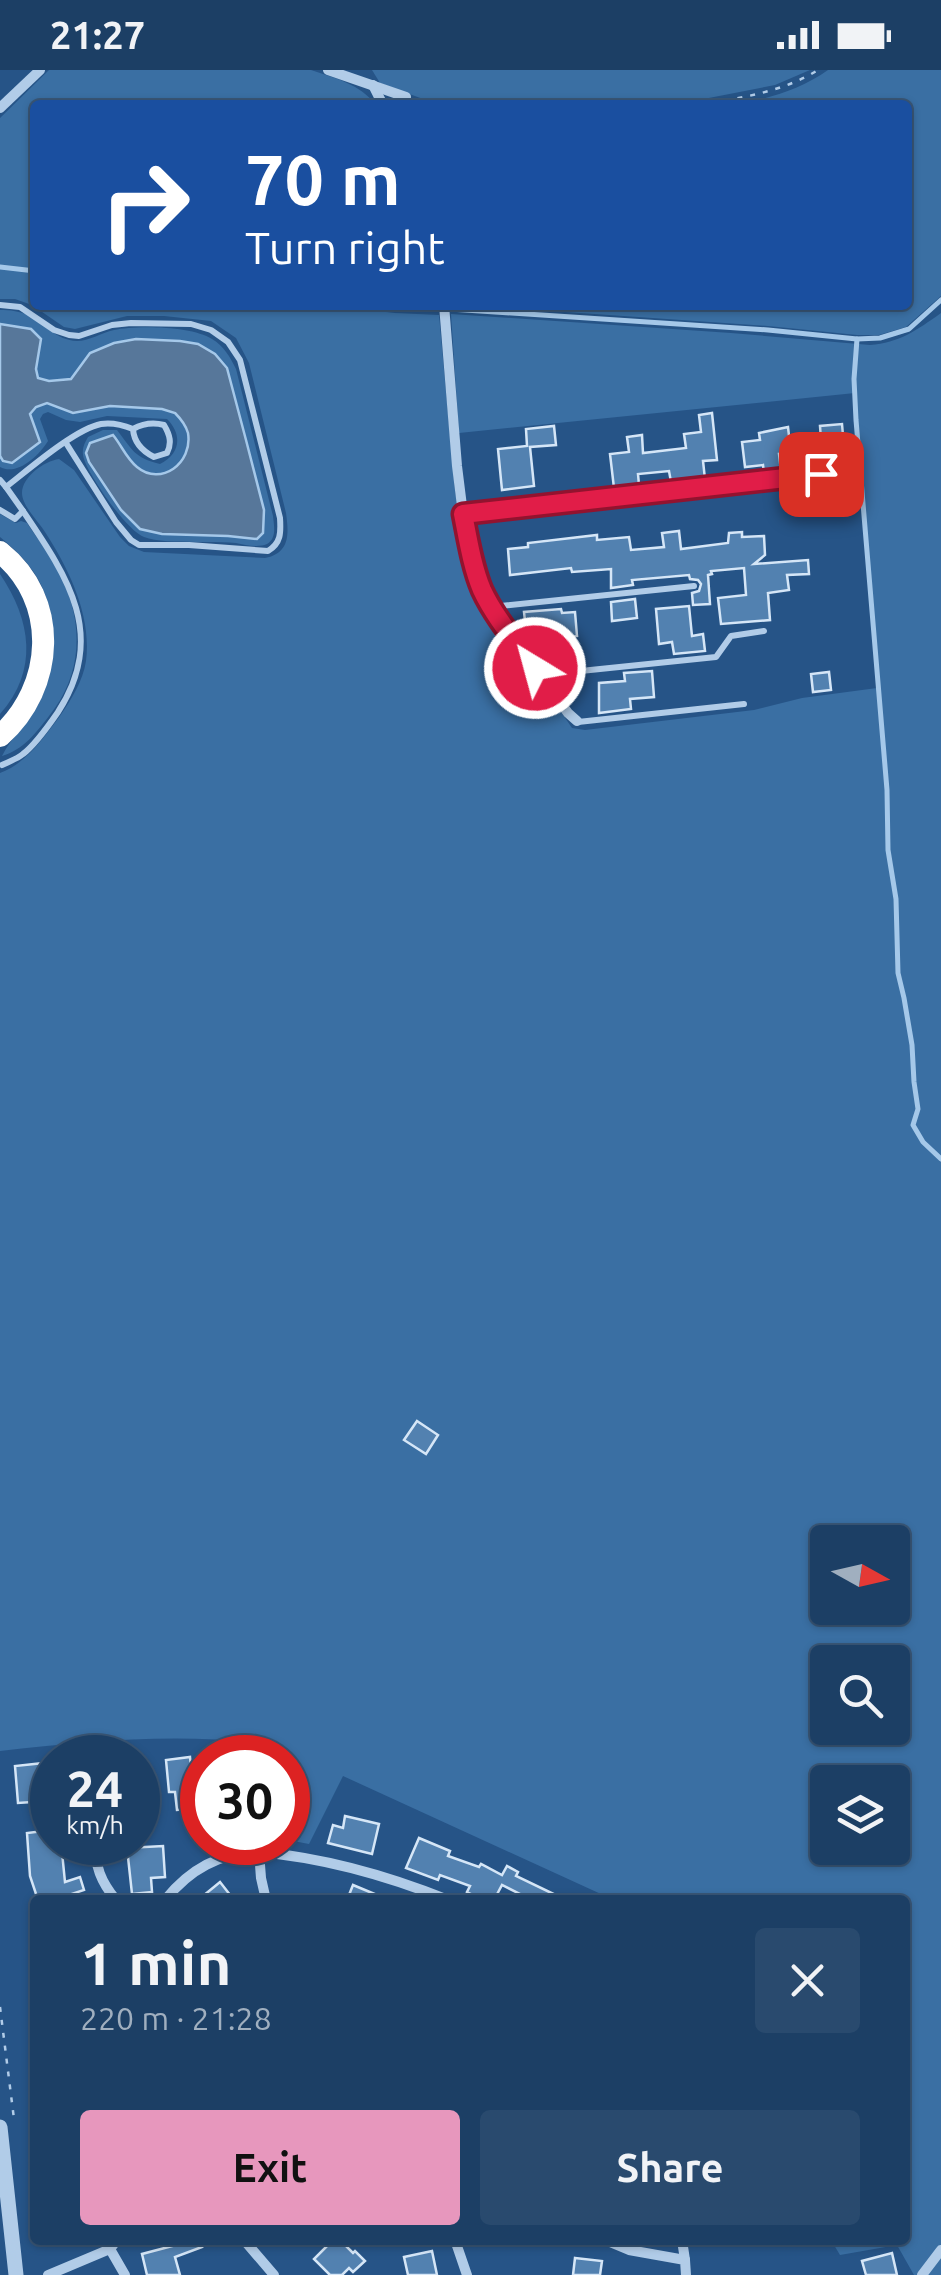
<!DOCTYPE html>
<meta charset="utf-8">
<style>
:root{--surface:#1c3f65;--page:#294a6e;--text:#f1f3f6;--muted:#a0afbf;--line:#3a5879;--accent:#e797bd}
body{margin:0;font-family:Ubuntu,sans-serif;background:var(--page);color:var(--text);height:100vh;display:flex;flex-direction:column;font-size:38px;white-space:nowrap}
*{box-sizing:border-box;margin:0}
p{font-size:32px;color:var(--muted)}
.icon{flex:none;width:55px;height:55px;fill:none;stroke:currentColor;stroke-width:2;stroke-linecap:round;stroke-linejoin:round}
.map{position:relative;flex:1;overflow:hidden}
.sheet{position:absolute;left:30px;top:1825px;width:880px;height:350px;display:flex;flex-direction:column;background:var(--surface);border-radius:10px;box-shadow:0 2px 8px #0004,0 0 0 2px var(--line)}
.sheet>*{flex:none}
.hud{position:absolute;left:30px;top:30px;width:882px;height:210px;border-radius:10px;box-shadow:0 2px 8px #0004,0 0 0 2px var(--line);background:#1a4fa0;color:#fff;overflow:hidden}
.needle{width:65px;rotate:98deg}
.controls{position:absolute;left:810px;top:1455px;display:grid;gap:20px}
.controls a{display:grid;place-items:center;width:100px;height:100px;border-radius:10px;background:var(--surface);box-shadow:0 2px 8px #0004,0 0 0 2px var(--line);font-size:50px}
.speed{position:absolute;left:30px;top:1665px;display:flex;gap:20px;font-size:50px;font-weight:700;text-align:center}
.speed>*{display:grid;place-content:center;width:130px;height:130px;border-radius:50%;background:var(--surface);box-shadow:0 2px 8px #0004,0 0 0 2px var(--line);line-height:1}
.speed small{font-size:25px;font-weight:400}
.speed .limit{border:15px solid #d22;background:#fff;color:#111}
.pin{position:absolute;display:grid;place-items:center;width:85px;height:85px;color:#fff;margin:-42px;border-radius:20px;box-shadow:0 5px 15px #0006}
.me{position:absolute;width:110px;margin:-55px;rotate:323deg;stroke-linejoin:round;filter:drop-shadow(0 0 8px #0008)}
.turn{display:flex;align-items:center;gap:35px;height:210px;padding:0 50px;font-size:45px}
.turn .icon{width:130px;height:130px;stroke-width:2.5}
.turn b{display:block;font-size:70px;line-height:85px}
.round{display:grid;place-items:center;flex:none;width:105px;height:105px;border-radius:10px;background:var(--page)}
.headline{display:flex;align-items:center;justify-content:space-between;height:170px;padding:0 50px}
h1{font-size:60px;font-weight:700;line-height:75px}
.cta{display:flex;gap:20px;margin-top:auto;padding:20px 50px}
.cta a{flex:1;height:115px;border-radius:10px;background:var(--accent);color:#111;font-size:40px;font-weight:700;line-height:115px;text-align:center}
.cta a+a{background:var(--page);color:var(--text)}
.status{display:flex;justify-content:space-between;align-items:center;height:70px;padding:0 50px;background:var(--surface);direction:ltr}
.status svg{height:28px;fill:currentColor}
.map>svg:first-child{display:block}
</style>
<div class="status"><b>21:27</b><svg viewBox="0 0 49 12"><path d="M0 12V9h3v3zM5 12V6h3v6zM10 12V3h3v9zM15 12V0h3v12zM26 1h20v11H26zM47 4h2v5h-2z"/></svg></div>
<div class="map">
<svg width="941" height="2205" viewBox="0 0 941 2205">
<rect width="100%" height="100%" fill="#265487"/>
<g fill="#3a6fa3" fill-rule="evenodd">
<path d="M49 0H311C335 8 360 14 376 35H35V235H324L395 243 439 245 455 420 464 480 474 513 493 551 538 608 572 658 585 660 754 640 802 628 877 618 855 323 459 363 451 244 731 263 870 275C899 273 917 260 941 243V2205H914L897 2175 840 2185 831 2170H905V1830H614L343 1706 309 1774 288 1770V1688L273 1687V1675C182 1662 90 1671 0 1681V703C27 693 43 668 60 646 71 630 83 611 86 591 92 546 69 499 45 462 39 452 22 436 22 423 22 407 44 391 59 389L74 400 120 467 129 476 144 482 265 488C290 483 289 464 286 443L249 293 236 268 211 251 164 246H127L75 259 64 257 32 235 15 229H0V48ZM828 1472H892V1538H828ZM828 1592H892V1658H828ZM828 1712H892V1778H828Z"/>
<polygon points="372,0 810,0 775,15 673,35 439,35 380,13"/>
<path d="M828 0H941V226L906 257 879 265H857L768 256 464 235H908V35H736C769 28 800 20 828 0Z"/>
<path d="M0 240C10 240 20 241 30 246 46 255 56 270 77 271 89 271 101 263 114 260 137 255 192 256 212 269 224 276 230 287 236 299L273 446C274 456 277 468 267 474 258 478 245 475 236 473 211 470 165 475 144 467 127 461 89 406 84 389 81 380 84 374 88 367L103 360H117C132 379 134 388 160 394 180 384 183 365 167 349L107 346 80 352 66 350 48 342 43 344 40 349 48 371C38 387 17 406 0 397Z"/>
<path d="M0 444 16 453 21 451 27 453C38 470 52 487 61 506 84 554 83 604 49 646 36 663 23 680 2 686 11 667 28 654 38 635 60 594 59 539 33 501 24 488 12 477 0 467Z"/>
<path d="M0 504C31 550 39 600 0 644Z"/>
</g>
<path fill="#57779a" stroke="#a5c8e9" stroke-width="2.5" d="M0 254 31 259 41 269 36 299 38 308 49 311 71 309 90 283 114 273 136 269 180 271 198 274 215 284 227 298 246 370 264 440 263 463 257 469 228 466 162 464 140 459 121 440 89 392 86 383 90 373 113 365C122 376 126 388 137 397 161 417 193 393 188 363 186 356 180 348 175 343L162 339 110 336 73 343 47 333 36 337 30 344 40 372 12 393 3 391 0 386Z"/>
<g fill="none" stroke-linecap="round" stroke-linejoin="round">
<g stroke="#a5c8e9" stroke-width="5">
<polyline points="0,197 35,201"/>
<polyline points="389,235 768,260 857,269 880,268 909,259 941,230"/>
<polyline points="857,269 854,309 856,350 887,720 888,780 896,829 898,903 904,928 912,975 914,1012 918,1039 913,1055 923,1072 941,1089"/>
</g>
</g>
<g fill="#5281b0" stroke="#d5e6f7" stroke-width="2.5">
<polygon points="712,343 717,390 703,391 705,409 671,412 669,401 638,404 639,415 614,418 610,384 629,382 627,367 642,365 643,383 686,378 684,364 701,362 699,345"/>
<polygon points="842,354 845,388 852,387 854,405 828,407 828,400 823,398 820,356"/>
<polygon points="554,356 556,375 530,377 534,416 502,420 498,379 527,376 526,359"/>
<polygon points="788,357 791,383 779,384 781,401 764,403 763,395 745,397 742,372 760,370 759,363"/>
<polygon points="679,461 681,479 728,473 729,463 742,462 742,467 764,466 765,485 754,494 808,490 809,504 787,505 789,520 768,523 770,550 721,554 718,528 746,525 744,498 711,501 712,504 708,505 710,534 693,535 692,523 699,521 701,514 698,510 690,509 689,505 632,510 633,515 611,518 611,499 572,502 571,498 510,505 508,479 528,477 528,473 597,465 597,470 629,467 631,480 664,477 662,463"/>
<polygon points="635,529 637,548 612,551 611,532"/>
<polygon points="689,536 692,566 703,564 705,581 674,584 672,572 659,574 656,539"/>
<polygon points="561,539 562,543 575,542 577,566 561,569 562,596 549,597 548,570 527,571 524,542"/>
<polygon points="652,601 654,627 630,629 631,639 599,643 599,613 625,611 624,603"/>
<polygon points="829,602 831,620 813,622 811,604"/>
<polygon points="417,1351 438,1365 426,1384 404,1370"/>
<polygon points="190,1687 193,1718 198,1718 200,1738 177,1740 175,1722 169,1722 166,1690"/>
<polygon points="44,1693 47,1731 18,1733 15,1696"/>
<polygon points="345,1746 379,1754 372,1784 328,1773 333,1755 343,1758"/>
<polygon points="52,1760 52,1772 61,1772 65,1812 80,1807 84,1820 60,1828 59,1825 38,1830 30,1806 27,1763"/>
<polygon points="419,1768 450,1781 448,1786 479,1797 481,1794 502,1805 507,1796 518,1802 516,1806 566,1830 532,1830 502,1815 494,1830 483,1830 467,1822 470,1816 440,1805 438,1810 406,1798"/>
<polygon points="163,1776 165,1807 151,1808 152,1822 132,1824 127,1778"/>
<polygon points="220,1812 234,1830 198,1830 214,1817"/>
<polygon points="353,1815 389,1830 347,1830"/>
<polygon points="195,2170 199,2170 202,2177 175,2187 180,2205 147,2205 142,2184"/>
<polygon points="333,2170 340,2170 353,2183 355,2181 365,2191 353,2202 349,2198 342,2205 330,2205 314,2189"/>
<polygon points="432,2181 437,2205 408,2205 404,2187"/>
<polygon points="892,2183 897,2205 866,2205 862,2191"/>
<polygon points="575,2188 602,2191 600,2205 573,2205"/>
</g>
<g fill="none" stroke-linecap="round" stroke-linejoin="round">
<g stroke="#b1cce8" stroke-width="2.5" stroke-dasharray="5 8" stroke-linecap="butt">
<path d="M699 35C740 28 783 22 818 0"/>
<polyline points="0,1937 14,2049"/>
</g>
<g stroke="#b1cce8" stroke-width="6">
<path d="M0 235 20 237 54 260 69 265 79 266 112 255 131 253 191 254 211 260 228 272 240 290 280 448C281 463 281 473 268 481L189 475H139L131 470 116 452 66 373"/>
<path d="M0 410 6 417C28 400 75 359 101 354 113 352 123 355 133 359 144 353 153 352 164 355 170 365 172 373 167 383L154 387C142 381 134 373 133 359"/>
<polyline points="0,440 15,449 23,441 6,417"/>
<polyline points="463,444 821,404"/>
<polyline points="491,537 694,516"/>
<polyline points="542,605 716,587 731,566 764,561"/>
<polyline points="578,652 744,634"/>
<path d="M2 695C8 692 17 689 23 684 36 674 49 655 58 642 108 565 67 506 23 441"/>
</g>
<g stroke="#b1cce8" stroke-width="10">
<polyline points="328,0 406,27"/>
<polyline points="373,15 383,35"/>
<polyline points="0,38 40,0"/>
<polyline points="444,235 457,396 463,444 473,494 481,518 491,537 568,643 577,651"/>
<polyline points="259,1683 260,1688"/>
<path d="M97 1772C93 1795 102 1813 116 1830"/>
<path d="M259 1772V1782C326 1788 386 1805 448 1830"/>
<path d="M165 1830C190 1799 219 1783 259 1782L261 1808 266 1830"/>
<polyline points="244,2170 274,2205"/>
<polyline points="455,2170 467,2205"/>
<polyline points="605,2170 629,2180 685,2190 686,2205"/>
<polyline points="682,2170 685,2190"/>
<polyline points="110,2179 125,2205"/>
<polyline points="48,2205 110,2179 117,2170"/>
<polyline points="922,2205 941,2180"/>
</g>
<polyline stroke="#b1cce8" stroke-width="15" points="0,2057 16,2205"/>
<path stroke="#fff" stroke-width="22" d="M0 482C60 530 55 617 0 666"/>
</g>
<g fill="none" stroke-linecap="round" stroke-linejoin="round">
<defs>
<path id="route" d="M535 598C517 573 495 548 482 520 472 496 468 469 463 444L821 404"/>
</defs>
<use href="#route" stroke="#92132f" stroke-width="25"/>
<use href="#route" stroke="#e11d48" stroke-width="18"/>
</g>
</svg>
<div class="controls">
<a><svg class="needle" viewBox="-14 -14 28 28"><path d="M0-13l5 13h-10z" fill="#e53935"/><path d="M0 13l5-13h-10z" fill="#a0afbf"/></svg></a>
<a><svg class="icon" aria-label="search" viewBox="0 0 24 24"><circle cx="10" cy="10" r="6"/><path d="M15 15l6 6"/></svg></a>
<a><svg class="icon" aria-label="layers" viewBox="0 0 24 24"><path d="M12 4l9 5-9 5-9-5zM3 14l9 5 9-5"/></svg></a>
</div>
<div class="speed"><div>24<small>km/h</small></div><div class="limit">30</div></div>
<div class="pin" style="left:821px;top:404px;background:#d93025"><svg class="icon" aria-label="arrive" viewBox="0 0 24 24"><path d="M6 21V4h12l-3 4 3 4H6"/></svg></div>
<svg class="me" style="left:535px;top:598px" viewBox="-20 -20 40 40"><circle r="17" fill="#e11d48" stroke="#fff" stroke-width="3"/><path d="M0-11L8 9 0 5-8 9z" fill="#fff"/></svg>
<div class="hud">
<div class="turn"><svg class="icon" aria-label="right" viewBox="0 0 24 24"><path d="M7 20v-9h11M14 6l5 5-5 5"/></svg><div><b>70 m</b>Turn right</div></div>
</div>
<section class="sheet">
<div class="headline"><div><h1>1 min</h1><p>220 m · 21:28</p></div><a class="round"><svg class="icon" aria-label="close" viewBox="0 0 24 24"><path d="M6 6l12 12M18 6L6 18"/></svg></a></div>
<div class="cta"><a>Exit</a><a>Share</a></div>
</section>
</div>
